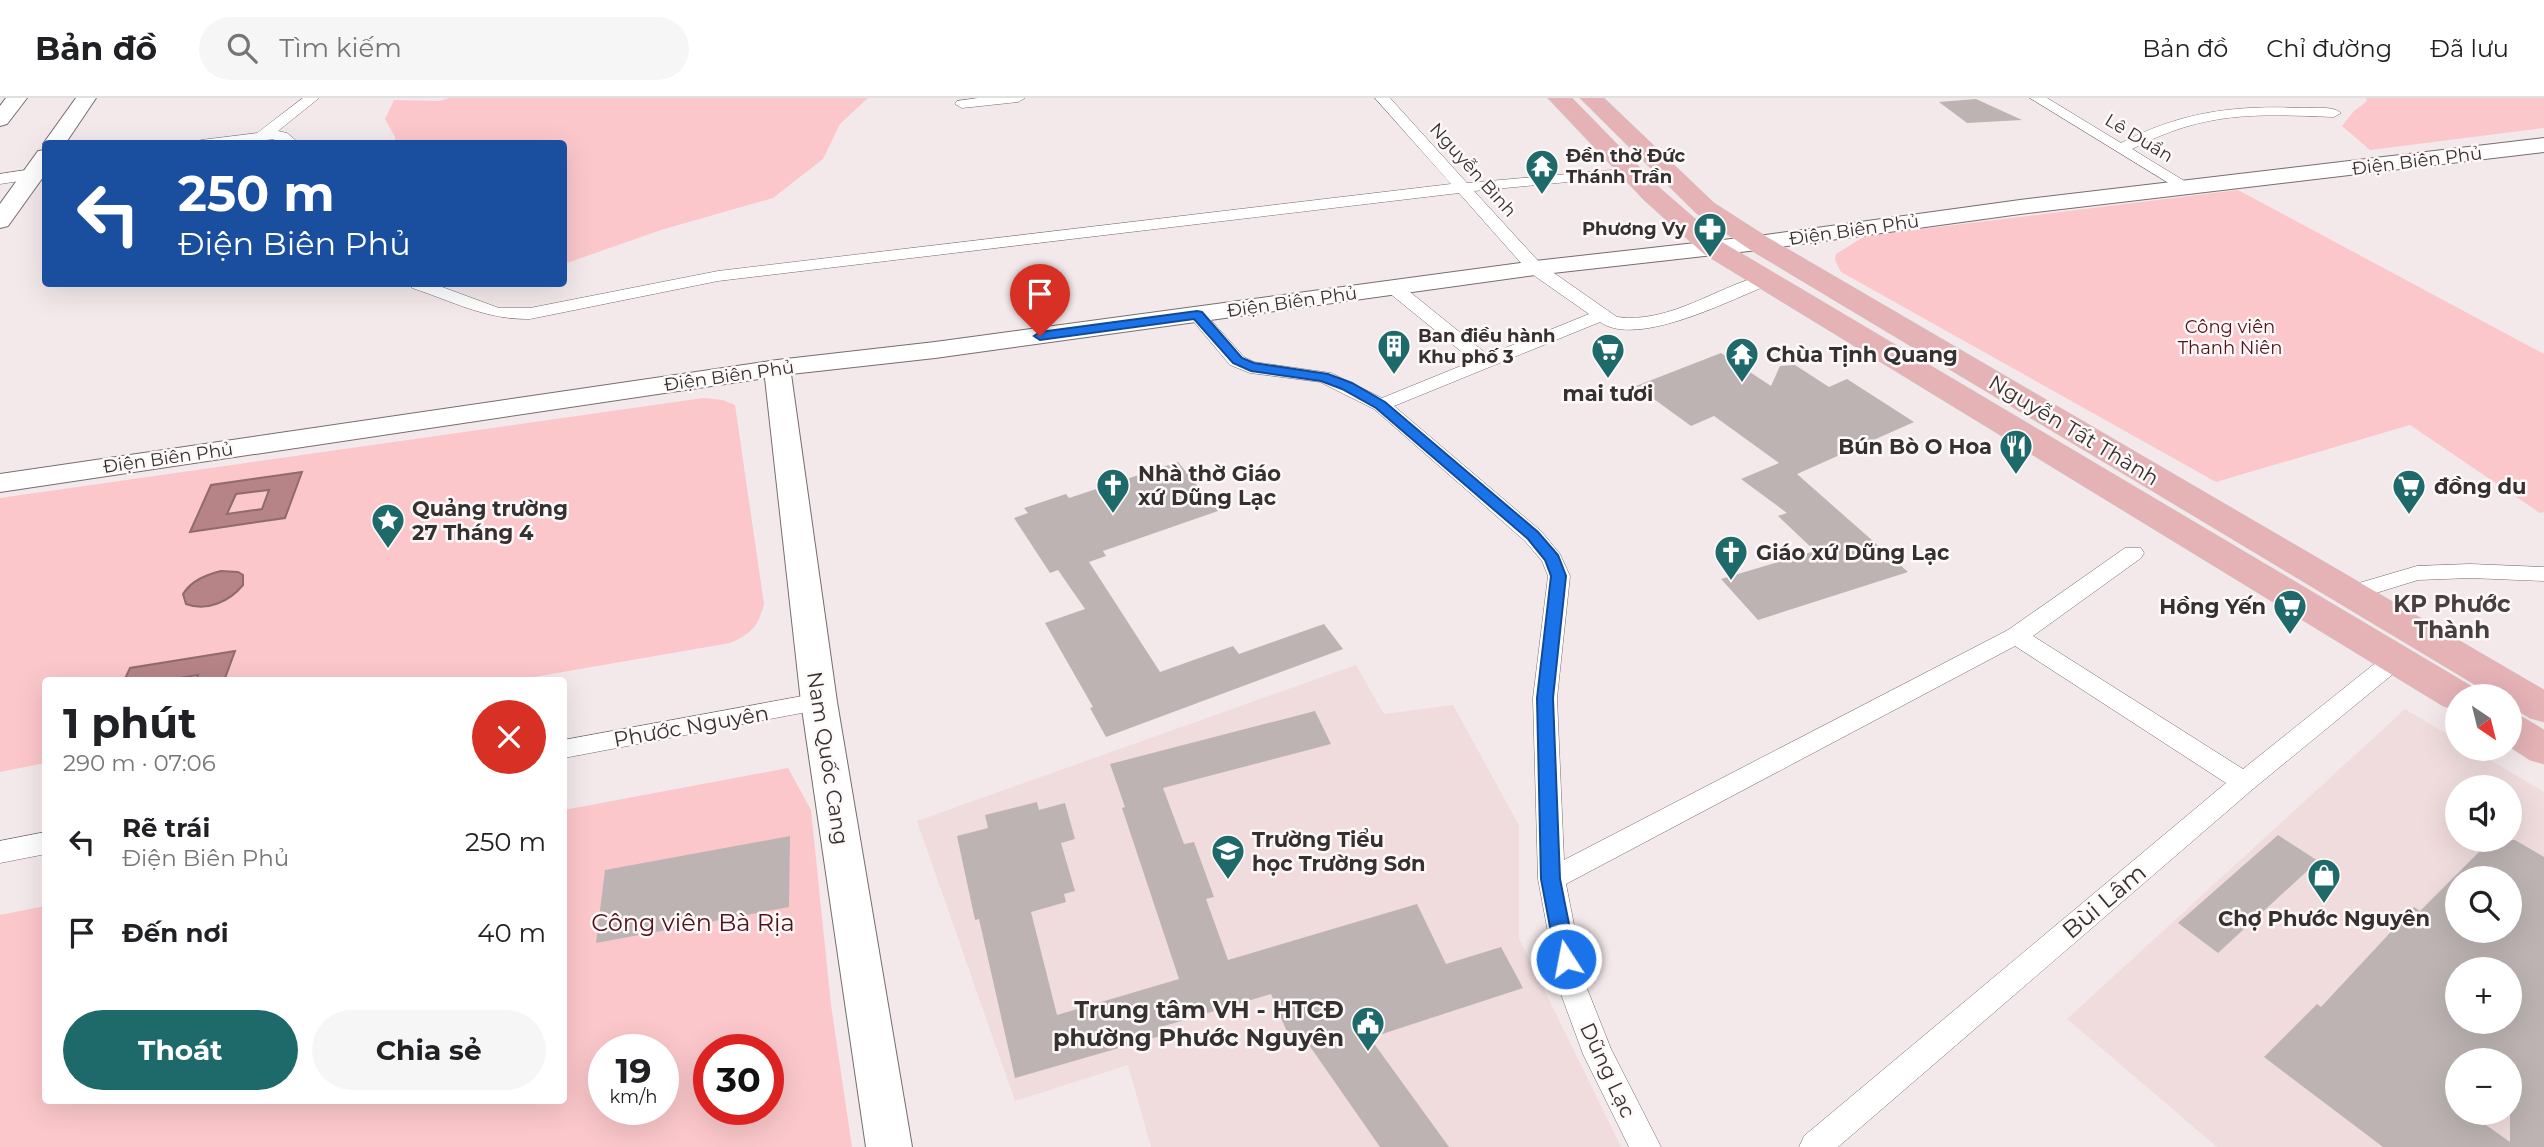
<!DOCTYPE html>
<html lang="vi">
<meta charset="utf-8">
<style>
:root{--surface:#fff;--page:#f6f6f6;--text:#202124;--muted:#757577;--line:#e0e0e0;--accent:#1e6a6a}
body{margin:0;font-family:Montserrat,sans-serif;background:var(--page);color:var(--text);height:100vh;display:flex;flex-direction:column;font-size:26px;white-space:nowrap}
*{box-sizing:border-box;margin:0}
p{font-size:23px;color:var(--muted)}
.icon{flex:none;width:38px;height:38px;fill:none;stroke:currentColor;stroke-width:2;stroke-linecap:round;stroke-linejoin:round}
.map{position:relative;flex:1;overflow:hidden}
.side{position:absolute;left:42px;top:579px;width:525px;height:427px;display:flex;flex-direction:column;background:var(--surface);border-radius:7px;box-shadow:0 7px 28px #0002}
.side>*{flex:none}
.guide{position:absolute;left:42px;top:42px;width:525px;height:147px;border-radius:7px;box-shadow:0 7px 28px #0002;background:#1a4fa0;color:#fff;overflow:hidden}
.needle{width:46px;rotate:145deg}
.tools{position:absolute;left:2445px;top:586px;display:grid;gap:14px}
.tools a{display:grid;place-items:center;width:77px;height:77px;border-radius:50%;background:var(--surface);box-shadow:0 7px 28px #0002;font-size:35px}
.speed{position:absolute;left:588px;top:936px;display:flex;gap:14px;font-size:35px;font-weight:700;text-align:center}
.speed>*{display:grid;place-content:center;width:91px;height:91px;border-radius:50%;background:var(--surface);box-shadow:0 7px 28px #0002;line-height:1}
.speed small{font-size:18px;font-weight:400}
.speed .limit{border:10px solid #d22;background:#fff;color:#111}
.pin{position:absolute;display:grid;place-items:center;width:60px;height:60px;color:#fff;margin:-72px -30px;border-radius:50% 50% 50% 0;rotate:-45deg;box-shadow:0 0 7px #0007}
.pin .icon{rotate:45deg}
.me{position:absolute;width:77px;margin:-38px;rotate:349deg;stroke-linejoin:round;filter:drop-shadow(0 0 5px #0008)}
.turn{display:flex;align-items:center;gap:24px;height:147px;padding:0 21px;font-size:32px}
.turn .icon{width:91px;height:91px;stroke-width:2.5}
.turn b{display:block;font-size:49px;line-height:60px}
.round{display:grid;place-items:center;flex:none;width:74px;height:74px;border-radius:37px;background:var(--page)}
.overview{display:flex;align-items:center;justify-content:space-between;height:119px;padding:0 21px}
h1{font-size:42px;font-weight:700;line-height:52px}
.cta{display:flex;gap:14px;margin-top:auto;padding:14px 21px}
.cta a{flex:1;height:80px;border-radius:42px;background:var(--accent);color:#fff;font-size:28px;font-weight:700;line-height:80px;text-align:center}
.cta a+a{background:var(--page);color:var(--text)}
ul{padding:0;list-style:none}
li{display:flex;align-items:center;gap:21px;height:91px;padding:0 21px}
li div{flex:1}
li b{display:block;font-size:26px}
li em{font-style:normal}
header{display:flex;align-items:center;gap:42px;box-sizing:border-box;height:98px;padding:0 35px;background:var(--surface);border-bottom:2px solid var(--line)}
header strong{font-size:33px}
nav{display:flex;gap:38px;margin-inline-start:auto;font-size:24px}
.search{width:490px;height:63px;background:var(--page);display:flex;align-items:center;gap:18px;box-sizing:border-box;padding:0 24px;border-radius:38px;color:var(--muted);font-size:26px}
.map>svg:first-child{display:block}
</style>
<header>
<strong>Bản đồ</strong>
<div class="search"><svg class="icon" aria-label="search" viewBox="0 0 24 24"><circle cx="10" cy="10" r="6"/><path d="M15 15l6 6"/></svg>Tìm kiếm</div>
<nav><a>Bản đồ</a><a>Chỉ đường</a><a>Đã lưu</a></nav>
</header>
<div class="map">
<svg width="2544" height="1049" viewBox="0 0 2544 1049">
<rect width="100%" height="100%" fill="#f4e9ea"/>
<g fill="#f0dcdd" fill-rule="evenodd">
<polygon points="1356,567 1384,616 1453,607 1519,727 1519,840 1621,1049 1151,1049 1128,967 1015,1003 917,723"/>
<path d="M2405 611 2457 642V651H2472L2544 694V1049H2217L2067 921ZM2457 690H2510V742H2457ZM2457 780H2510V833H2457ZM2457 872H2510V924H2457ZM2457 962H2510V1015H2457Z"/>
</g>
<g fill="#fbc7ca" fill-rule="evenodd">
<polygon points="449,0 868,0 840,26 823,61 773,100 661,132 564,166 564,46 395,45 395,39 385,21 394,2 439,3"/>
<polygon points="2366,0 2544,0 2544,30 2370,52 2342,28 2353,14 2367,3"/>
<polygon points="2238,92 2544,256 2544,414 2540,415 2410,327 2216,384 1841,174 1835,162 1836,156 1865,138"/>
<path d="M703 300 723 302 735 307 764 506C758 529 751 536 730 545L511 583H46L45 665 0 674V400Z"/>
<path d="M788 670 811 712 831 907 852 1049H0V817L45 808 46 1003H564V712ZM604 952H663V1012H604ZM709 952H768V1012H709Z"/>
</g>
<g fill="#b68487" stroke="#8f6b6d" stroke-width="2" fill-rule="evenodd">
<path d="M302 374 285 420 190 434 211 387ZM269 392 262 411 227 416 236 396Z"/>
<path d="M221 473 238 474 243 477V487C230 503 207 514 186 506L183 496C192 482 206 477 221 473Z"/>
<polygon points="235,553 224,583 196,583 198,577 161,583 124,583 130,570"/>
</g>
<g fill="#bdb3b3" fill-rule="evenodd">
<polygon points="1976,1 2022,22 1967,25 1939,4"/>
<polygon points="1721,255 1771,288 1780,268 1795,267 1829,289 1847,281 1914,324 1797,376 1908,474 1758,522 1721,481 1815,453 1778,418 1787,415 1741,381 1779,365 1714,318 1691,328 1636,288"/>
<polygon points="1178,364 1218,413 1103,453 1106,458 1089,464 1160,574 1233,548 1239,556 1324,526 1343,551 1106,639 1090,610 1093,609 1045,525 1085,511 1058,472 1050,475 1014,420 1028,415 1024,410 1066,396 1069,400"/>
<polygon points="1315,613 1331,646 1163,690 1184,746 1194,744 1214,799 1206,801 1228,862 1417,806 1446,866 1501,849 1523,890 1370,940 1449,1049 1380,1049 1302,937 1290,941 1271,896 1161,929 1164,937 1015,980 979,821 975,822 957,738 988,730 985,717 1037,704 1039,712 1065,705 1075,741 1061,745 1075,793 1064,796 1066,804 1031,814 1057,917 1179,881 1122,710 1125,709 1110,666"/>
<polygon points="2278,737 2318,763 2218,855 2178,825"/>
<polygon points="790,738 789,809 596,845 605,772"/>
<path d="M2491 742H2515L2544 759V1049H2383L2264 959 2317 906 2321 909 2414 809 2420 813ZM2457 780H2510V833H2457ZM2457 872H2510V924H2457ZM2457 962H2510V1044L2469 1015H2457Z"/>
</g>
<g fill="none" stroke-linecap="round" stroke-linejoin="round">
<defs>
<g id="street">
<polygon points="303,0 319,0 278,33 287,35 300,46 283,46 273,41 240,46 194,46 201,42 257,35"/>
<polygon points="978,0 1025,0 1018,4 962,10 955,6 957,3"/>
<path d="M1375 0H1390L1467 85 1635 70 1638 73 1630 78 1474 93 1541 166 1617 219C1671 226 1717 188 1767 176L1776 181 1773 185C1734 200 1638 251 1600 224L1394 308 1541 433 1560 456 1570 478 1557 600 1564 762 2008 532 2125 450H2141L2144 455 2141 460 2033 538 2243 671 2388 555 2396 553 2404 555 2408 561 2404 567 2253 691 1838 1049H1799L1804 1038 2226 685 2015 548 1566 786 1586 888 1611 951 1661 1049H1629L1583 956 1558 888 1538 781 1533 600 1548 478 1542 463 1525 443 1374 311 1320 284 1250 275 1230 267 1188 217 1191 213H1203L1244 259 1254 264 1331 275 1382 300 1473 263 1388 194 1385 190 1388 186H1400L1488 257 1589 216 1529 174 1459 95 718 183 530 221C486 222 452 203 412 190L409 186H434L499 210H530L718 173 1451 86Z"/>
<path d="M2030 0H2047L2121 45C2183 13 2236 7 2305 10 2316 10 2333 8 2341 15L2334 19C2254 16 2205 13 2132 51L2191 87 2193 90 2191 93 2185 95Z"/>
<polygon points="46,69 46,79 0,86 0,76"/>
<polygon points="2470,466 2544,469 2544,483 2470,480 2418,482 2350,503 2342,500 2339,495 2342,490 2417,468"/>
<polygon points="819,595 828,598 831,604 828,610 564,660 564,642"/>
<polygon points="46,734 46,756 0,765 0,743"/>
</g>
<g id="secondary">
<polygon points="6,0 27,0 7,26 0,28 0,8"/>
<polygon points="76,0 96,0 65,46 46,46 46,49 43,46"/>
<polygon points="2544,40 2544,54 2020,116 1758,152 1535,177 935,260 791,276 837,604 912,1049 866,1049 801,604 765,280 0,394 0,376 777,262 935,244 1535,163 1758,138 2020,102"/>
<polygon points="46,52 46,75 8,128 0,130 0,106 38,53"/>
</g>
<g id="primary">
<polygon points="1548,0 1572,0 1662,92 1722,144 2471,588 2476,598 2457,598 2457,612 2443,608 1704,156 1644,102"/>
<polygon points="1580,0 1604,0 1714,105 1767,139 2544,592 2544,624 2530,620 2510,608 2510,598 2494,598 1749,151 1696,115"/>
<polygon points="2510,615 2524,620 2544,632 2544,666 2530,662 2510,649"/>
</g>
</defs>
<use href="#street" stroke="#766d6d" stroke-width="1"/>
<use href="#secondary" stroke="#766d6d" stroke-width="2"/>
<use href="#primary" stroke="#cac9c9" stroke-width="1"/>
<use href="#street" fill="#fff" fill-rule="evenodd"/>
<use href="#secondary" fill="#fff" fill-rule="evenodd"/>
<use href="#primary" fill="#e5b2b6" fill-rule="evenodd"/>
</g>
<polygon fill="#1a73e8" stroke="#114b97" stroke-width="2" points="1197,213 1202,214 1242,260 1254,265 1328,276 1352,285 1385,304 1538,434 1558,457 1566,478 1553,600 1560,781 1576,861 1573,867 1566,870 1559,867 1556,861 1541,781 1537,600 1551,478 1545,462 1528,441 1376,310 1342,291 1321,283 1251,273 1233,265 1194,221 1040,242 1034,238 1040,234"/>
<defs>
<symbol id="temple-pin" viewBox="-11 -11 22 30"><path d="M0 17L-7.5 6A9.5 9.5 0 1 1 7.5 6Z" fill="#1e6a6a" stroke="#fef8f8"/><path d="M0-6L5-2H3V0L6.5 2.5H4V6H1.5V3h-3V6H-4V2.5H-6.5L-3 0V-2H-5Z" fill="#fff"/></symbol>
<symbol id="pharmacy-pin" viewBox="-11 -11 22 30"><path d="M0 17L-7.5 6A9.5 9.5 0 1 1 7.5 6Z" fill="#1e6a6a" stroke="#fef8f8"/><path d="M-2-6h4v4h4v4h-4v4h-4v-4h-4v-4h4Z" fill="#fff"/></symbol>
<symbol id="building-pin" viewBox="-11 -11 22 30"><path d="M0 17L-7.5 6A9.5 9.5 0 1 1 7.5 6Z" fill="#1e6a6a" stroke="#fef8f8"/><path d="M-4-6H4V6H1V3H-1V6H-4ZM-2.5-4.3h1.7v1.8h-1.7ZM.8-4.3h1.7v1.8H.8ZM-2.5-1h1.7V.8h-1.7ZM.8-1h1.7V.8H.8Z" fill="#fff"/></symbol>
<symbol id="supermarket-pin" viewBox="-11 -11 22 30"><path d="M0 17L-7.5 6A9.5 9.5 0 1 1 7.5 6Z" fill="#1e6a6a" stroke="#fef8f8"/><path d="M-6-5.5h2.5l.6 2H6L4.5 2H-2.5L-4.4-4H-6ZM-1.5 3.2a1.3 1.3 0 1 0 .1 0ZM3 3.2a1.3 1.3 0 1 0 .1 0Z" fill="#fff"/></symbol>
<symbol id="restaurant-pin" viewBox="-11 -11 22 30"><path d="M0 17L-7.5 6A9.5 9.5 0 1 1 7.5 6Z" fill="#1e6a6a" stroke="#fef8f8"/><path d="M-5-6h1v4h1v-4h1v4h1v-4h1v5L-1.5 .5V6h-2V.5L-5-1ZM5-6V6H3V1.5H1.5Q1.5-4 5-6Z" fill="#fff"/></symbol>
<symbol id="church-pin" viewBox="-11 -11 22 30"><path d="M0 17L-7.5 6A9.5 9.5 0 1 1 7.5 6Z" fill="#1e6a6a" stroke="#fef8f8"/><path d="M-1.2-6h2.4v3.5h3.3v2.4h-3.3V6h-2.4V-.1h-3.3v-2.4h3.3Z" fill="#fff"/></symbol>
<symbol id="sight-pin" viewBox="-11 -11 22 30"><path d="M0 17L-7.5 6A9.5 9.5 0 1 1 7.5 6Z" fill="#1e6a6a" stroke="#fef8f8"/><path d="M0-6L1.8-2.2L6-1.7L2.9 1.2L3.7 5.4L0 3.3L-3.7 5.4L-2.9 1.2L-6-1.7L-1.8-2.2Z" fill="#fff"/></symbol>
<symbol id="school-pin" viewBox="-11 -11 22 30"><path d="M0 17L-7.5 6A9.5 9.5 0 1 1 7.5 6Z" fill="#1e6a6a" stroke="#fef8f8"/><path d="M0-5L7-2L0 1L-7-2ZM-4 1L0 2.5L4 1V4Q0 6-4 4Z" fill="#fff"/></symbol>
<symbol id="shop-pin" viewBox="-11 -11 22 30"><path d="M0 17L-7.5 6A9.5 9.5 0 1 1 7.5 6Z" fill="#1e6a6a" stroke="#fef8f8"/><path d="M-5-2.5h2.3a2.7 3.5 0 0 1 5.4 0H5L5.5 6h-11ZM-1.5-2.5h3a1.5 2.3 0 0 0-3 0Z" fill="#fff"/></symbol>
<symbol id="civic-pin" viewBox="-11 -11 22 30"><path d="M0 17L-7.5 6A9.5 9.5 0 1 1 7.5 6Z" fill="#1e6a6a" stroke="#fef8f8"/><path d="M-.6-6.5H3V-4.5H.6V-3L4-1V1h2V6H-6V1h2V-1L-.6-3ZM-1.2 2.5V6h2.4V2.5Z" fill="#fff"/></symbol>
</defs>
<g fill-rule="evenodd">
<use href="#temple-pin" x="1523" y="49" width="38" height="52"/>
<use href="#pharmacy-pin" x="1691" y="112" width="38" height="52"/>
<use href="#building-pin" x="1375" y="229" width="38" height="52"/>
<use href="#supermarket-pin" x="1589" y="233" width="38" height="52"/>
<use href="#temple-pin" x="1723" y="237" width="38" height="52"/>
<use href="#restaurant-pin" x="1997" y="329" width="38" height="52"/>
<use href="#church-pin" x="1094" y="368" width="38" height="52"/>
<use href="#supermarket-pin" x="2390" y="369" width="38" height="52"/>
<use href="#sight-pin" x="369" y="403" width="38" height="52"/>
<use href="#church-pin" x="1712" y="435" width="38" height="52"/>
<use href="#supermarket-pin" x="2271" y="489" width="38" height="52"/>
<use href="#school-pin" x="1209" y="734" width="38" height="52"/>
<use href="#shop-pin" x="2305" y="758" width="38" height="52"/>
<use href="#civic-pin" x="1349" y="906" width="38" height="52"/>
</g>
<g text-anchor="middle" dominant-baseline="central" stroke-width="5" stroke-linejoin="round" paint-order="stroke">
<g font-size="18" fill="#353131" stroke="#fef8f8">
<text transform="translate(2139 40) rotate(31)">Lê Duẩn</text>
<text transform="translate(2417 63) rotate(-7)">Điện Biên Phủ</text>
<text transform="translate(1473 72) rotate(48)">Nguyễn Bình</text>
<text transform="translate(1854 132) rotate(-8)">Điện Biên Phủ</text>
<text transform="translate(1292 204) rotate(-8)">Điện Biên Phủ</text>
<text transform="translate(729 278) rotate(-8)">Điện Biên Phủ</text>
<text transform="translate(168 360) rotate(-8)">Điện Biên Phủ</text>
</g>
<g font-size="18" font-weight="bold" fill="#353131" stroke="#fef8f8" text-anchor="start">
<text x="1566" y="58">Đền thờ Đức<tspan x="1566" dy="21">Thánh Trần</tspan></text>
<text x="1686" y="131" text-anchor="end">Phương Vy</text>
<text x="1418" y="238">Ban điều hành<tspan x="1418" dy="21">Khu phố 3</tspan></text>
</g>
<g font-size="18" fill="#50121d" stroke="#fef8f8">
<text x="2230" y="229">Công viên<tspan x="2230" dy="21">Thanh Niên</tspan></text>
</g>
<g font-size="21" font-weight="bold" fill="#353131" stroke="#fef8f8" text-anchor="start">
<text x="1766" y="256">Chùa Tịnh Quang</text>
<text x="1608" y="295" text-anchor="middle">mai tươi</text>
<text x="1992" y="348" text-anchor="end">Bún Bò O Hoa</text>
<text x="1138" y="375">Nhà thờ Giáo<tspan x="1138" dy="24">xứ Dũng Lạc</tspan></text>
<text x="2434" y="388">đồng du</text>
<text x="412" y="410">Quảng trường<tspan x="412" dy="24">27 Tháng 4</tspan></text>
<text x="1756" y="454">Giáo xứ Dũng Lạc</text>
<text x="2266" y="508" text-anchor="end">Hồng Yến</text>
<text x="1252" y="741">Trường Tiểu<tspan x="1252" dy="24">học Trường Sơn</tspan></text>
<text x="2324" y="820" text-anchor="middle">Chợ Phước Nguyên</text>
</g>
<g font-size="21" fill="#353131" stroke="#fef8f8">
<text transform="translate(2074 332) rotate(31)">Nguyễn Tất Thành</text>
<text transform="translate(691 628) rotate(-10)">Phước Nguyên</text>
<text transform="translate(828 660) rotate(81)">Nam Quốc Cang</text>
<text transform="translate(1608 972) rotate(65)">Dũng Lạc</text>
</g>
<g font-size="23" font-weight="bold" fill="#484040" stroke="#fef8f8">
<text x="2452" y="506">KP Phước<tspan x="2452" dy="26">Thành</tspan></text>
</g>
<g font-size="24" fill="#353131" stroke="#fef8f8">
<text transform="translate(2104 803) rotate(-40)">Bùi Lâm</text>
</g>
<g font-size="24" fill="#50121d" stroke="#fef8f8">
<text x="693" y="824">Công viên Bà Rịa</text>
</g>
<g font-size="24" font-weight="bold" fill="#353131" stroke="#fef8f8" text-anchor="end">
<text x="1344" y="911">Trung tâm VH - HTCĐ<tspan x="1344" dy="28">phường Phước Nguyên</tspan></text>
</g>
</g>
</svg>
<div class="tools">
<a><svg class="needle" viewBox="-14 -14 28 28"><path d="M0-13l5 13h-10z" fill="#e53935"/><path d="M0 13l5-13h-10z" fill="#757577"/></svg></a>
<a><svg class="icon" aria-label="sound" viewBox="0 0 24 24"><path d="M4 9h4l5-4v14l-5-4H4zM17 9q2 3 0 6"/></svg></a>
<a><svg class="icon" aria-label="search" viewBox="0 0 24 24"><circle cx="10" cy="10" r="6"/><path d="M15 15l6 6"/></svg></a>
<a>+</a>
<a>−</a>
</div>
<div class="speed"><div>19<small>km/h</small></div><div class="limit">30</div></div>
<div class="pin" style="left:1040px;top:238px;background:#d93025"><svg class="icon" aria-label="arrive" viewBox="0 0 24 24"><path d="M6 21V4h12l-3 4 3 4H6"/></svg></div>
<svg class="me" style="left:1566px;top:861px" viewBox="-20 -20 40 40"><circle r="17" fill="#1a73e8" stroke="#fff" stroke-width="3"/><path d="M0-11L8 9 0 5-8 9z" fill="#fff"/></svg>
<div class="guide">
<div class="turn"><svg class="icon" aria-label="left" viewBox="0 0 24 24"><path d="M17 20v-9H6M10 6l-5 5 5 5"/></svg><div><b>250 m</b>Điện Biên Phủ</div></div>
</div>
<section class="side">
<div class="overview"><div><h1>1 phút</h1><p>290 m · 07:06</p></div><a class="round" style="background:#d93025;color:#fff"><svg class="icon" aria-label="close" viewBox="0 0 24 24"><path d="M6 6l12 12M18 6L6 18"/></svg></a></div>
<ul>
<li><svg class="icon" aria-label="left" viewBox="0 0 24 24"><path d="M17 20v-9H6M10 6l-5 5 5 5"/></svg><div><b>Rẽ trái</b><p>Điện Biên Phủ</p></div><em>250 m</em></li>
<li><svg class="icon" aria-label="arrive" viewBox="0 0 24 24"><path d="M6 21V4h12l-3 4 3 4H6"/></svg><div><b>Đến nơi</b></div><em>40 m</em></li>
</ul>
<div class="cta"><a>Thoát</a><a>Chia sẻ</a></div>
</section>
</div>
